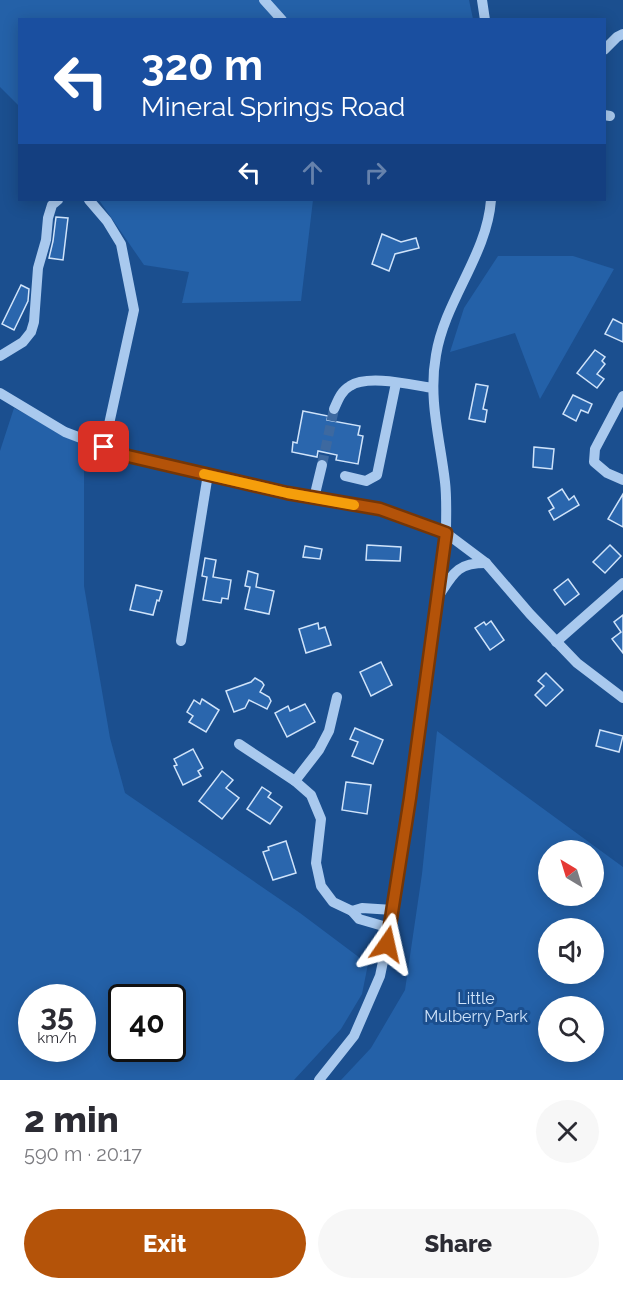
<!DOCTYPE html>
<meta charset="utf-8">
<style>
:root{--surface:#fff;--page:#f7f7f7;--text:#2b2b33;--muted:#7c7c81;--accent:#b45309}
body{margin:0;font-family:Raleway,sans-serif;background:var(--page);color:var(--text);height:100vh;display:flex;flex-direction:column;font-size:22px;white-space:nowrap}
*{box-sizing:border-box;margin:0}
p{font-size:20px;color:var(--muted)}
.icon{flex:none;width:33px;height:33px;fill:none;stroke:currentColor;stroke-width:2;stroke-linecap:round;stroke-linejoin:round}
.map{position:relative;height:1080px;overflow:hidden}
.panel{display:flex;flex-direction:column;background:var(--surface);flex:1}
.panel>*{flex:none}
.banner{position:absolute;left:18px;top:18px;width:588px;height:183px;border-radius:0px;box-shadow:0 3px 15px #0003;background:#1a4fa0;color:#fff;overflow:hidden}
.needle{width:39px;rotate:322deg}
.tools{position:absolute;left:538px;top:840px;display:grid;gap:12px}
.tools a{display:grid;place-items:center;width:66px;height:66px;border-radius:50%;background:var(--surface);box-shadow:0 3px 15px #0003;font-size:30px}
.speed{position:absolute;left:18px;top:984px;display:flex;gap:12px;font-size:30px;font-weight:700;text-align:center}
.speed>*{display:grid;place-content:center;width:78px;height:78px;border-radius:50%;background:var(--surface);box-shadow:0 3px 15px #0003;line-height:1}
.speed small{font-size:15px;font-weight:400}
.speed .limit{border:3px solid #111;border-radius:9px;background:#fff;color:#111}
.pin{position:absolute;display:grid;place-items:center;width:51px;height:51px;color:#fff;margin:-26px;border-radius:12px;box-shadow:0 3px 9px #0006}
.me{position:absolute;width:66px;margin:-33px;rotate:11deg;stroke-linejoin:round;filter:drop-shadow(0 0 4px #0008)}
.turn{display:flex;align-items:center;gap:21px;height:126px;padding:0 24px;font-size:27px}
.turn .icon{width:78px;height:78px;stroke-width:2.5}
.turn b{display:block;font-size:42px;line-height:51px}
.lanes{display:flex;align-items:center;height:57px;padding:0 24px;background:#0003;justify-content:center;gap:30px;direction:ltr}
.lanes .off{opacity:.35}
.round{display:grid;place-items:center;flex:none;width:63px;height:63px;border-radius:32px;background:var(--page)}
.headline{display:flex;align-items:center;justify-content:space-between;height:102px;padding:0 24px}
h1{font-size:36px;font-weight:800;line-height:45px}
.action{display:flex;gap:12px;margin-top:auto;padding:12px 24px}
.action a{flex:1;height:69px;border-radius:36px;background:var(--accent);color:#fff;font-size:24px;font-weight:800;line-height:69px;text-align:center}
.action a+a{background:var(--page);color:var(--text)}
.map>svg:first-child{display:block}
</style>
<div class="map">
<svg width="623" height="1080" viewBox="0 0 623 1080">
<rect width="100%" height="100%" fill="#1b4f8f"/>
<g fill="#2461a8" fill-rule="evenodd">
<polygon points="0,0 469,0 473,19 20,20 19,106 0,87"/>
<polygon points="99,200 313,200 301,301 182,303 189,272 144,265"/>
<polygon points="498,256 573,256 614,269 540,399 515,333 450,352 464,308"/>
<path d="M14 408 84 445V586L110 738 125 793 300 913 368 964 362 994 341 1029 294 1080H0V451ZM32 998H82V1048H32ZM122 998H172V1048H122Z"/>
<path d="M437 731 623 867V1080H341L371 1048 405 990 422 874ZM549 850H594V896H549ZM549 928H594V974H549ZM549 1006H594V1052H549Z"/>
</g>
<g fill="#2a66ad" stroke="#cfe3fa" stroke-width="1.5">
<polygon points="56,217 68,218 63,260 49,258 53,241"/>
<polygon points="382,234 401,242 416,238 419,248 395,254 389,271 372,264"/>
<polygon points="21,285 29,289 28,301 14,330 2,324"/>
<polygon points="613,319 623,324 623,342 605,334"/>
<polygon points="595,350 605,357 602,361 605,364 597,374 604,379 597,388 577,373"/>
<polygon points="476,384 488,386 483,409 487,410 485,422 469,419"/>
<polygon points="573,395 592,404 588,413 581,410 576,421 563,414"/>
<polygon points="303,411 328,416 327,420 360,426 358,435 363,436 358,464 336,460 337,455 318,451 317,457 292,452 293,442 297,443"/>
<polygon points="534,447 554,449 552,469 533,467"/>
<polygon points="562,489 569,500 574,496 579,505 554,520 549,511 554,508 548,498"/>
<polygon points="623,494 623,527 608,519"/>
<polygon points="367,545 401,547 400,561 366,560"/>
<polygon points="610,545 621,556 605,573 593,562"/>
<polygon points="305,546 322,549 320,559 303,557"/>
<polygon points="205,558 216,560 213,577 231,580 228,599 222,598 221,603 203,600 207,577 202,576"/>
<polygon points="248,571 258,574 256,587 274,591 269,614 245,609 250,587 245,586"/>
<polygon points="568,579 579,594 565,605 554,590"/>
<polygon points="136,585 162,591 159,601 157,600 153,615 130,610"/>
<polygon points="623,615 623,653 612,639 621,632 614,622"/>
<polygon points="491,621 504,640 490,650 475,628 484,622 486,625"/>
<polygon points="318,623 319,629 325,627 331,645 306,653 299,629"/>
<polygon points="381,662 392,685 371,696 360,672"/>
<polygon points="546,673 563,690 546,706 535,695 544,686 538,681"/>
<polygon points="255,678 262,682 264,685 260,692 269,697 271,701 267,709 249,700 245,708 234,712 226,691 251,682"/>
<polygon points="202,699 219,710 206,732 189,722 193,716 187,712 194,700 200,704"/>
<polygon points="305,704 315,722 287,737 275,713 288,706 290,711"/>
<polygon points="355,728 383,740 373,764 352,756 358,742 350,739"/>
<polygon points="600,730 623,736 619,752 596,746"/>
<polygon points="193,749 203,768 198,771 201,776 183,785 174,766 177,765 174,759"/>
<polygon points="222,771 233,780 226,788 239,798 222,819 199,801"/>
<polygon points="346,782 371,785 367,814 342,810"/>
<polygon points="262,787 271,793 268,797 282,807 270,824 247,809"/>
<polygon points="286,841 296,873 273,880 263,852 269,850 268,847"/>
</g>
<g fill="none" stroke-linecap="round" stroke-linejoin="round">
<polyline stroke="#3d69a0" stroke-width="10" stroke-dasharray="10 5" stroke-linecap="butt" points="322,465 334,409"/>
<g stroke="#a9c9ee" stroke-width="10">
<polyline points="264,0 282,20"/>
<polyline points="482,0 485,20"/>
<polyline points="604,50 617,37 623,34"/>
<polyline points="604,115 610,116"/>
<polyline points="89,200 107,221 121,244 134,310 104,447"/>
<polyline points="0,356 23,342 31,332 34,322 38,268 46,240 48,218 52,205 58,200"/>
<polyline points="0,393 65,432 128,456 287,493 380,509 446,533 486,563 530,614 577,663 623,698"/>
<polyline points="623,396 595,449 594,462 607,473 623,480"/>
<path d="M334 409C338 400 341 391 350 386 368 374 412 385 433 388"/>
<polyline points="345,476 366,481 377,475 396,383"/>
<polyline points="314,498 322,465"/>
<path d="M440 594C454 572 458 563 486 563"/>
<polyline points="181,641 208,474"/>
<polyline points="556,642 623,583"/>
<polyline points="239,744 295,781 311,795 321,819 316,863 321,886 333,902 352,911 359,919 390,928"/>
<polyline points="295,781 319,750 329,731 337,697"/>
<polyline points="352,911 362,908 393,910"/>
<path d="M319 1080 354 1036 380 976 390 928 446 533C446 516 447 499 445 482 440 439 428 399 436 355 445 300 487 255 491 200"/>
</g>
</g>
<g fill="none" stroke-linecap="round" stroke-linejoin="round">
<defs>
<polyline id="route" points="104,447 128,456 287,493 380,509 446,533 410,798 387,944"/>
</defs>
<use href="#route" stroke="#753606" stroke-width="15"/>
<use href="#route" stroke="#b45309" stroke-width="10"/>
<polyline stroke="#f59e0b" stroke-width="10" points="204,474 287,493 354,505"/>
</g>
<g text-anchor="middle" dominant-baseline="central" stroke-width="6" stroke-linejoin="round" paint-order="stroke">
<g font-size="16" fill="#cfe3fa" stroke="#1b4f8f">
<text x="476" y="998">Little<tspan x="476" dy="18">Mulberry Park</tspan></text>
</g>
</g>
</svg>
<div class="tools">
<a><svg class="needle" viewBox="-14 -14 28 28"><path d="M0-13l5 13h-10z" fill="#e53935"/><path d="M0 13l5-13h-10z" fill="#7c7c81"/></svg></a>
<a><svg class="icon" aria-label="sound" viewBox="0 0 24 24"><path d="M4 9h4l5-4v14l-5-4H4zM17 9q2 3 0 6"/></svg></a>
<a><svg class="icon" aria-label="search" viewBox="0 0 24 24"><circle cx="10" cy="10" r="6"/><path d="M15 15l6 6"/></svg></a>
</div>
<div class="speed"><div>35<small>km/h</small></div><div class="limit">40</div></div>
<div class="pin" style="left:104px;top:447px;background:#d93025"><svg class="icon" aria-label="arrive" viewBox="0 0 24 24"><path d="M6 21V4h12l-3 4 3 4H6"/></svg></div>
<svg class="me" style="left:387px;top:944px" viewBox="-20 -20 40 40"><path d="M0-17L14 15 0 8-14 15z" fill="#b45309" stroke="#fff" stroke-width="4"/></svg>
<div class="banner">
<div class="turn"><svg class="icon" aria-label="left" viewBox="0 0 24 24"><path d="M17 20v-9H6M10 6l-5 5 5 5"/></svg><div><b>320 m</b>Mineral Springs Road</div></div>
<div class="lanes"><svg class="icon" aria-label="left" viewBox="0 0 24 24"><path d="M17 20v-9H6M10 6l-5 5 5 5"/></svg><svg class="icon off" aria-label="ahead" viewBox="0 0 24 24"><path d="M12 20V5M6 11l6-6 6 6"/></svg><svg class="icon off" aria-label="right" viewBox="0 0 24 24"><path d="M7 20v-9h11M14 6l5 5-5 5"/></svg></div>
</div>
</div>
<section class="panel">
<div class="headline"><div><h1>2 min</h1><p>590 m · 20:17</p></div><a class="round"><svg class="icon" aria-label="close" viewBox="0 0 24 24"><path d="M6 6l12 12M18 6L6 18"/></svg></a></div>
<div class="action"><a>Exit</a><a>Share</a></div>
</section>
